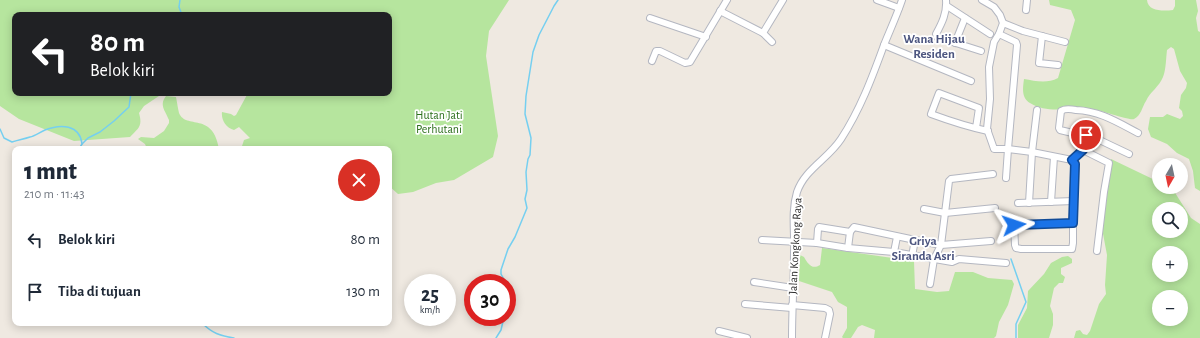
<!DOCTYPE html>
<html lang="id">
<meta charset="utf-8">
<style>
:root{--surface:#fff;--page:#f2f2f3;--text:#1f2937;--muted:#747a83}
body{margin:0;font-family:"Alegreya Sans",sans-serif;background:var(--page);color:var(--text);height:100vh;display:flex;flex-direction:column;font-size:15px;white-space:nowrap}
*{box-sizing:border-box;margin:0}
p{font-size:13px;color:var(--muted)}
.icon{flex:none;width:22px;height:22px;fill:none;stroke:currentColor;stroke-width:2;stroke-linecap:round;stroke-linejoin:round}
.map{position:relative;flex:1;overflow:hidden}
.sheet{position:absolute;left:12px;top:146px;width:380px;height:180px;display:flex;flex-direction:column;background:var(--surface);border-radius:8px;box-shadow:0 2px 10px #0003}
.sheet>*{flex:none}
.top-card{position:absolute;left:12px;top:12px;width:380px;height:84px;border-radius:8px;box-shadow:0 2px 10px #0003;background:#202124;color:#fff;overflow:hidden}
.needle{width:26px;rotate:189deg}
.fabs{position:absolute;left:1152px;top:158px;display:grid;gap:8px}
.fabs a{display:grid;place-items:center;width:36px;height:36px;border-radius:50%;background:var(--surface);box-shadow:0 2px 10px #0003;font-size:20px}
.speed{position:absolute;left:404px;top:274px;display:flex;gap:8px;font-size:20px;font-weight:700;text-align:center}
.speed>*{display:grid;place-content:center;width:52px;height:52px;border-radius:50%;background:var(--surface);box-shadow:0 2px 10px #0003;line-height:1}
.speed small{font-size:10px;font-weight:400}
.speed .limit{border:6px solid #d22;background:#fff;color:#111}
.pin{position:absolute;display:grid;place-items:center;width:34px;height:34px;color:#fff;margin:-17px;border:2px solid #fff;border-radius:50%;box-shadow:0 1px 4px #0007}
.me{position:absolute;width:44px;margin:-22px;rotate:85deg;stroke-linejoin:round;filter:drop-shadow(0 0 3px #0008)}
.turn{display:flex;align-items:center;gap:14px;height:84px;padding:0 12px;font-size:18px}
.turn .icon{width:52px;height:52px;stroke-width:2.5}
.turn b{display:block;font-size:28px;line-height:34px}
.round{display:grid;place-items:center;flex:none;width:42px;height:42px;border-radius:21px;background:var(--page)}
.head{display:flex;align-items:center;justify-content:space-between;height:68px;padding:0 12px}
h1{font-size:24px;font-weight:800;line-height:30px}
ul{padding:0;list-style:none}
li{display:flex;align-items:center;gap:12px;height:52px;padding:0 12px}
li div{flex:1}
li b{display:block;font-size:15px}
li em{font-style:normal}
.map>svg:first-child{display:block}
</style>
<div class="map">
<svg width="1200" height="338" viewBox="0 0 1200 338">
<rect width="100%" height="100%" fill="#efe9e1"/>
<g fill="#b6e59e" fill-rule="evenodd">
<path d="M0 0H509L489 31 486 56 498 136 493 157 454 180 436 183 413 192 398 194 389 186V149H241L244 140 250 138 239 127 234 130C226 128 221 120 222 112L231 114 234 116 236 115 248 93H389V15H15V93H160L159 96 144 106 139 113C143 127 138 128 130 137L74 141 19 119 0 106Z"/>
<path d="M1049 0H1147C1148 12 1164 11 1173 10L1175 6V0H1196L1198 11 1196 18 1198 31 1200 32V191L1195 188 1193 171 1189 159 1177 153 1167 144 1151 137 1148 129 1150 117H1163L1167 114 1180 119 1183 116 1182 111 1179 108 1181 95 1186 88 1187 83 1180 71 1174 49 1171 47 1167 50C1166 58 1166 70 1163 77 1159 87 1150 92 1146 101 1142 107 1141 116 1134 119 1130 121 1100 110 1093 109 1072 106 1049 115 1030 103 1021 98 1023 87 1024 79 1035 81 1047 84 1058 78L1075 20 1071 10 1050 5Z"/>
<path d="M166 96 176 97C177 102 178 109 179 113 186 130 213 111 219 149H147L145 144 138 139 141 137 154 138 164 131 169 123V120C165 110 159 105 166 96Z"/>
<path d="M1111 159 1159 182V187H1169L1172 188 1191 218 1200 224V338H1074L1076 331 1080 330 1083 334 1087 335 1090 331 1099 304 1106 294 1105 285 1107 255 1101 223ZM1159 209H1181V231H1159ZM1159 253H1181V275H1159ZM1159 297H1181V319H1159Z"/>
<path d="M822 248 914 261 915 289 937 292 949 291 955 272H973L988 278 1012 280 1014 284 1008 305 999 322 996 336 994 338H874L875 330 862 325 858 327 851 338H843L842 337 847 328V307L838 302 832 292 799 281 800 255 804 257C808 264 812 270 820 265Z"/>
<polygon points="1068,256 1072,259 1072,263 1061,268 1061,274 1065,277 1063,283 1059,283 1054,288 1050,306 1053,314 1053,325 1049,338 1018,338 1018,325 1027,308 1028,291 1044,274 1051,263 1062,257"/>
</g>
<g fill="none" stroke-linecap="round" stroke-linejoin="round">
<g stroke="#75cff0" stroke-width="1.5">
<polyline points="180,0 179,7 182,15"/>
<path d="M0 129 4 138 12 142C18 140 24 139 30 137 35 136 40 132 45 130 60 124 80 124 82 144L79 149"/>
<polyline points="82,144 88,138 100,132 114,121 129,107 131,93"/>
<polyline points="1011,259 1026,302 1016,324 1016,338"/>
<polyline points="506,283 501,274 501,270 508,249 515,237 527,208 525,199 527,190 526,172 528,159 530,155 531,138 525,114 526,96 533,52 539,35 554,6 558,0"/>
<polyline points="507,289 507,292"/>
<path d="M202 323C212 333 220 336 234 338"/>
<polyline points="496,338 501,330 504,317"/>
</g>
<defs>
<g id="minor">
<polyline points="877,0 899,8"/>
<path d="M946 0C947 13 942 23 936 34L937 37 981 51"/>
<polyline points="982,0 994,7 1000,15 1003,23 999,34 994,42 989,67 990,99 987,129 993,146 994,149 1008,149 1032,152 1072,160 1075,164 1073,223 1014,225 1015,245 1016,248 1021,249 1072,249 1073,243 1073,223"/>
<polyline points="947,6 990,34"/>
<polyline points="1026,10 1027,0"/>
<polyline points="720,11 763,33 772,42"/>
<polyline points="650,18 706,37"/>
<polyline points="1003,23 1023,31 1065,42"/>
<polyline points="763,33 783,0"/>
<polyline points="999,34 1016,42 1017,45 1008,149 1006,178"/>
<polyline points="1042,36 1039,63 1058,65"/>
<polyline points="955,43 965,18"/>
<polyline points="884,45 971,81"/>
<polyline points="652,61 656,51 660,51 685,63 690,62 727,0"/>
<path d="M976 128 979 108 939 93 931 114C950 121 968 127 988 131"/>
<path d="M1085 136 1060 130 1059 128 1061 111C1065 108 1071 109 1076 110 1100 111 1117 122 1138 133"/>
<polyline points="1083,150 1085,135 1089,135 1129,154"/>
<polyline points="1072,160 1083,150 1109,163 1104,192 1097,251"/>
<polyline points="1051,202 1054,157"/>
<polyline points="1018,203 1074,201"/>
<polyline points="1029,203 1032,152 1037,110"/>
<polyline points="924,209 945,213 995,208"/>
<polyline points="762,240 817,243 848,248 894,252 952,262 959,259 1006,263"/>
<polyline points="817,243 818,229 819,227 850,232"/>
<polyline points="848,248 850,232 854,227 915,240 941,245 991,241"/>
<polyline points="894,252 897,237"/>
<polyline points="912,256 915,240"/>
<polyline points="754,282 793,288"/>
<polyline points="930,284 934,259 941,245 949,181 951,179 993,174"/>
<polyline points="745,304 792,308"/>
<polyline points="792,305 825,308 829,310 830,314 825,338"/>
<polyline points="719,331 747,338"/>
<path d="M792 338C792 310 794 281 794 253 795 233 791 212 797 192 805 169 828 159 841 139 860 110 872 78 884 45 890 30 897 15 902 0"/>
</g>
</defs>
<use href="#minor" stroke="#b4b7c1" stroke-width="8"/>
<use href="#minor" stroke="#fff" stroke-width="6"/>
</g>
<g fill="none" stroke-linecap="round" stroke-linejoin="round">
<defs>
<polyline id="route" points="1014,225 1073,223 1075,164 1072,160 1083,150 1086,135"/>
</defs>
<use href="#route" stroke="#114b97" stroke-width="10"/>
<use href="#route" stroke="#1a73e8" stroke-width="7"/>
</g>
<g text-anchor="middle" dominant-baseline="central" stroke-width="3.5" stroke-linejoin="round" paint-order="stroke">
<g font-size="12" fill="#2c6e1b" stroke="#fff">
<text x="439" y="115">Hutan Jati<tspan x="439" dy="14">Perhutani</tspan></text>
</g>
<g font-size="12" fill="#2e2e2e" stroke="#fff">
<text transform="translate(795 246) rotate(-87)">Jalan Kongkong Raya</text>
</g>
<g font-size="13" font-weight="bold" fill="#4d5680" stroke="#fff">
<text x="934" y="39">Wana Hijau<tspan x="934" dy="15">Residen</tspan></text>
<text x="923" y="241">Griya<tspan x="923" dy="15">Siranda Asri</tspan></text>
</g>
</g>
</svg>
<div class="fabs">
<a><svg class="needle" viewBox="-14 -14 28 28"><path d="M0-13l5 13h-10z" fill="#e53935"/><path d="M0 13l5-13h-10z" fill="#747a83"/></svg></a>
<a><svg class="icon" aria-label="search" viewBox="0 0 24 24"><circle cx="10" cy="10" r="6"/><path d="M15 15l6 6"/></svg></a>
<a>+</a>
<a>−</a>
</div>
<div class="speed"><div>25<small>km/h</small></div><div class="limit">30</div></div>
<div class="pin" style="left:1086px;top:135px;background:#d93025"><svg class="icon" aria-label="arrive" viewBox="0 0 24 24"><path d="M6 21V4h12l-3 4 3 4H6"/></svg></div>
<svg class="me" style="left:1014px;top:225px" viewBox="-20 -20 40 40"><path d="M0-17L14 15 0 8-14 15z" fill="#1a73e8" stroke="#fff" stroke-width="4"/></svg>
<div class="top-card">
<div class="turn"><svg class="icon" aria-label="left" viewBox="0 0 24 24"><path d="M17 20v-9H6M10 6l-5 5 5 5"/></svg><div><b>80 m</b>Belok kiri</div></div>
</div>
<section class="sheet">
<div class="head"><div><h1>1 mnt</h1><p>210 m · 11:43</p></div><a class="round" style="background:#d93025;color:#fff"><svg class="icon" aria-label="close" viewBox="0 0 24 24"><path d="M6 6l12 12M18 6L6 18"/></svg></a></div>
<ul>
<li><svg class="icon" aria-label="left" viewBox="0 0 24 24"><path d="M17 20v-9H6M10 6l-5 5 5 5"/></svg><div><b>Belok kiri</b></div><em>80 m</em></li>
<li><svg class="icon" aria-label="arrive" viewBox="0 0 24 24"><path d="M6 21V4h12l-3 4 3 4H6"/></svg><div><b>Tiba di tujuan</b></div><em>130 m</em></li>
</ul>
</section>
</div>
